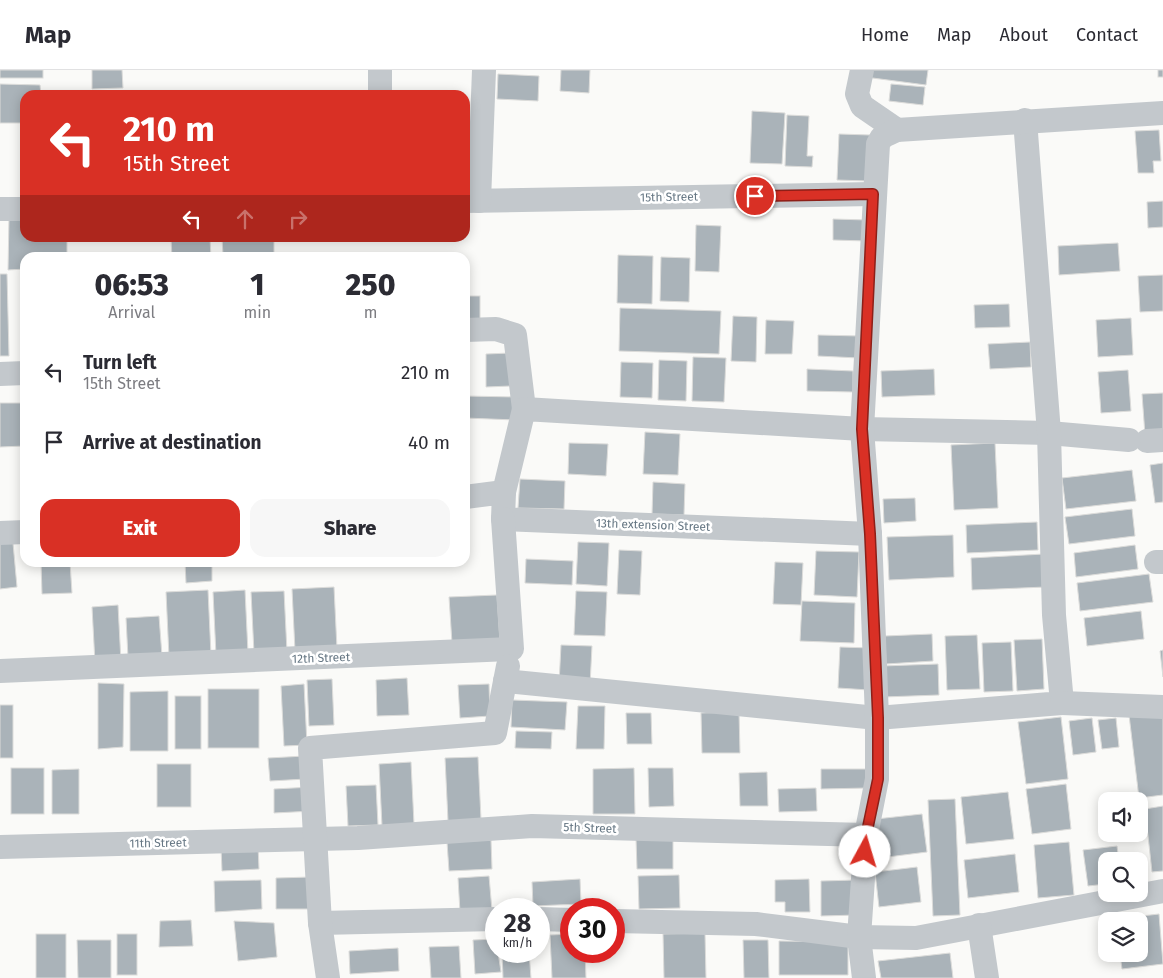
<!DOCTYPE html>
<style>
:root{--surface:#fff;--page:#f7f7f7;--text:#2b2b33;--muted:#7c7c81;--line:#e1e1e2;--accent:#d93025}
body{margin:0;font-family:"Fira Sans",sans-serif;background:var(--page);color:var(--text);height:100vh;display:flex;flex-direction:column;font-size:19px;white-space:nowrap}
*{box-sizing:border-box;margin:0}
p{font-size:16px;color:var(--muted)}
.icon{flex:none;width:28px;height:28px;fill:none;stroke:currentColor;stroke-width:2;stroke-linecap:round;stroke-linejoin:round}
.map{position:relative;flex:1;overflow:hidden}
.sheet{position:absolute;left:20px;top:182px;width:450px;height:315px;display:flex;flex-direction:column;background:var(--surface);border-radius:15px;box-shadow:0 2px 12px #0003}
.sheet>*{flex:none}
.top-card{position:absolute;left:20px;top:20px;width:450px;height:152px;border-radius:15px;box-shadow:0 2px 12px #0003;background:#d93025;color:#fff;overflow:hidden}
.controls{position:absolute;left:1098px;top:722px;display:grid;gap:10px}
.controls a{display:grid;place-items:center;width:50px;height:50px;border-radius:10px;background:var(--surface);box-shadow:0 2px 12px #0003;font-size:25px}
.speed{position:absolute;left:485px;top:828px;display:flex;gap:10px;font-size:25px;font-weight:700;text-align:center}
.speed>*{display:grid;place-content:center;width:65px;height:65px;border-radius:50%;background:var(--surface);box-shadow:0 2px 12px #0003;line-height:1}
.speed small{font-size:12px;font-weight:400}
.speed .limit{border:8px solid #d22;background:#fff;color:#111}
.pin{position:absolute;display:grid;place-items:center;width:42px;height:42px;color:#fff;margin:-21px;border:2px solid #fff;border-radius:50%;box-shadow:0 1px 5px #0007}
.me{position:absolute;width:55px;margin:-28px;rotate:6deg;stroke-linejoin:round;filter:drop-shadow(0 0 4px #0008)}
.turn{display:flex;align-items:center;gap:18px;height:105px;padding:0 20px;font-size:22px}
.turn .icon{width:65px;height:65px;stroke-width:2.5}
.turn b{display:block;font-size:35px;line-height:42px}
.lanes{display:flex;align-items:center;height:48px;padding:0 20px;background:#0003;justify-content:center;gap:25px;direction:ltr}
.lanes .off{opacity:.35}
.eta{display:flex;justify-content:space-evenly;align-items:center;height:85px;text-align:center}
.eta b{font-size:30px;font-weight:800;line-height:35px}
.cta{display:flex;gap:10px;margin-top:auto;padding:10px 20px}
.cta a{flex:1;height:58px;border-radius:15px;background:var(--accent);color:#fff;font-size:20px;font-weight:800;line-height:58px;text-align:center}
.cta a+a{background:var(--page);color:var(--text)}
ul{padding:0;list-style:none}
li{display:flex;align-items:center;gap:15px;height:70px;padding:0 20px}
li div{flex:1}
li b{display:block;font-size:19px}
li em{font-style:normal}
header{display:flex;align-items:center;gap:30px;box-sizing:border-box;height:70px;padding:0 25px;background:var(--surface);border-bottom:1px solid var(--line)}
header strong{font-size:24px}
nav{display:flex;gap:28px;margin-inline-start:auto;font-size:18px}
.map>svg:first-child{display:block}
</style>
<header>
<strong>Map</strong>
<nav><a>Home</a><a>Map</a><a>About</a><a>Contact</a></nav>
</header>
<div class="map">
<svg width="1163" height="908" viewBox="0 0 1163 908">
<rect width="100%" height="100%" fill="#fafaf8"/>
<g fill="#aab3b9" stroke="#dcdcda">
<rect x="0" y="0" width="43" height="8"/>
<polygon points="92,0 122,0 123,18 92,19"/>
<polygon points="561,0 590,0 589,23 560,21"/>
<polygon points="866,0 928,0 926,15 865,7"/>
<rect x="1158" y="0" width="5" height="7"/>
<polygon points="498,4 539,6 538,31 497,29"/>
<polygon points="0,14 40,15 41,25 25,25 25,53 0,53"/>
<polygon points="891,14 925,17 923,35 889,31"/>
<polygon points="752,41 785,43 782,94 750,93"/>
<polygon points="787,45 809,46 807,86 813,86 812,97 785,96"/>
<polygon points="1159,60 1161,91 1153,91 1154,103 1138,103 1135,61"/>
<polygon points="839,64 870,65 868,111 837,110"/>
<polygon points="1163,131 1163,157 1148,158 1147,132"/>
<polygon points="9,147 25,147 25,168 67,168 67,188 25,188 25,199 8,200"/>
<polygon points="833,149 867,150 867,171 833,170"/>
<polygon points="696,155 721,156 719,202 695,201"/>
<polygon points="171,168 210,168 211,188 172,188"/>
<polygon points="222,168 274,168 274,184 223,185"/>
<polygon points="1118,173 1120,201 1059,205 1058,176"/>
<polygon points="618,185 653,186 652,234 617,233"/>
<polygon points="416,186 416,188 379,188 379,187"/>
<polygon points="661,187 690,188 689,232 660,231"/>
<polygon points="0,204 7,204 9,286 0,286"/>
<polygon points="1163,205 1163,241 1140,242 1138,206"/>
<rect x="465" y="226" width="15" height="24"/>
<polygon points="1009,234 1010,257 975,258 974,235"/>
<polygon points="620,238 721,241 719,284 619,281"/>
<polygon points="733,246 757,247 756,292 731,291"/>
<polygon points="1131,248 1133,285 1098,287 1096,250"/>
<polygon points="766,250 794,251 792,284 765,284"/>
<polygon points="818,265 860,266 859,288 818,286"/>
<polygon points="1030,272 1031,297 990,299 988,274"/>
<polygon points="510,283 511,316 486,317 486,284"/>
<polygon points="693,287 726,288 724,332 692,331"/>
<polygon points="659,290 687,291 686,331 658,330"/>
<polygon points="621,292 653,293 652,328 620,327"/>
<polygon points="807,299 853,301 853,322 807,321"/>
<polygon points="934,299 935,325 882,327 881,301"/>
<polygon points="1128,300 1131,341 1101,343 1098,302"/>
<polygon points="1163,323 1163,364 1145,365 1142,324"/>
<polygon points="465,326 516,327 515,350 465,348"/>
<polygon points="0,333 25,333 25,376 0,377"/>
<polygon points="645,362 680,364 678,405 643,404"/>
<polygon points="569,373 608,374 606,406 568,404"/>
<polygon points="995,373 998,438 954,440 951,375"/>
<polygon points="1163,393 1163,432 1155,433 1150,395"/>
<polygon points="1132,400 1136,431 1066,439 1062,408"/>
<polygon points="520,409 565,411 564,439 518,438"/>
<polygon points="653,412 685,414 684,445 652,444"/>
<polygon points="915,428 916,451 884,453 883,429"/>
<polygon points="1132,439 1135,466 1069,474 1065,447"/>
<polygon points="1037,452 1038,480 967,483 966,455"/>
<polygon points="953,465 954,507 889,510 887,467"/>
<polygon points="578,472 609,473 607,516 576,514"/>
<polygon points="0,473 13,473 17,517 0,519"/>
<polygon points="1135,475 1138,499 1076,507 1074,483"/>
<polygon points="619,480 642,481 640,525 617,524"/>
<polygon points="816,481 859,482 857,527 814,525"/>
<polygon points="1044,484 1046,517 972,520 971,488"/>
<polygon points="526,489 573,491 572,515 525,513"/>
<polygon points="41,492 70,492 72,523 42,524"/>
<polygon points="185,492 212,492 212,511 186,513"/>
<polygon points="775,492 803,493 801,535 773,534"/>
<polygon points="1149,504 1153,532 1080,541 1077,513"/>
<polygon points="334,517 337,579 295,581 292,519"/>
<polygon points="208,520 211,585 169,587 166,522"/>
<polygon points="245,520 248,583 216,585 213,522"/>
<polygon points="284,521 287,582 254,583 251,522"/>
<polygon points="576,521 607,522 605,566 574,565"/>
<polygon points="497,525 500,571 452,573 449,527"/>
<polygon points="802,531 855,533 854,573 800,571"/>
<polygon points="118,535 121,592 95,593 92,537"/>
<polygon points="1141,541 1144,569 1087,576 1084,548"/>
<polygon points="159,546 162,586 128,588 126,548"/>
<polygon points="932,564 933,591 886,594 885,566"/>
<polygon points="977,565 980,619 947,620 945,566"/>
<polygon points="1042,569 1044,619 1017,621 1014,570"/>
<polygon points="1011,572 1013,621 984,622 982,573"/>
<polygon points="561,575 592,576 590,615 559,614"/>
<polygon points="840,577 871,578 869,620 838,618"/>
<polygon points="1163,580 1163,607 1160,581"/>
<polygon points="938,594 939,625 883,627 882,596"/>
<polygon points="407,608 409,645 377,646 376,610"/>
<polygon points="332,609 334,655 309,656 307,610"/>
<polygon points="98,613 124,614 123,677 98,679"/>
<polygon points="304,614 307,675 284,676 281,616"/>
<polygon points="489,614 490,646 460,648 458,615"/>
<rect x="208" y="619" width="51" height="59"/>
<polygon points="168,621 168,681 130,681 130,622"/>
<rect x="175" y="626" width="26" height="53"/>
<polygon points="512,630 567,632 565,660 511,657"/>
<rect x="0" y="635" width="13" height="53"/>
<polygon points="578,636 605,636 604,679 576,679"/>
<polygon points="1163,640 1163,725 1139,728 1129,645"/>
<polygon points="739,642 740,683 702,683 701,643"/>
<polygon points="626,643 651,643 652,674 627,674"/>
<polygon points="1061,647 1068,709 1026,714 1018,652"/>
<polygon points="1092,648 1096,682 1073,685 1069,651"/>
<polygon points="1116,648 1119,677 1102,679 1098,650"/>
<polygon points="516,661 552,662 551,679 515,678"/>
<polygon points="305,686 306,709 270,711 268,688"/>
<polygon points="478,687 481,749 448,751 445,688"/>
<polygon points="411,692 414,754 382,756 379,694"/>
<rect x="157" y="694" width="34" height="43"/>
<rect x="11" y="698" width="33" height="46"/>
<polygon points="634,698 635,744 593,744 593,699"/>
<polygon points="648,698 673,698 674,736 649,737"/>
<polygon points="79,699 79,744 52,744 52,700"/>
<polygon points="821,699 866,699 867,718 821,719"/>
<polygon points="767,702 768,736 740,736 739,703"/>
<polygon points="1066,714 1071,759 1032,764 1026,719"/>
<polygon points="376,715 378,755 348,756 346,716"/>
<polygon points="312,717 313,741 274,743 274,719"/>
<polygon points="816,718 817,741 779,742 778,719"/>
<polygon points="1008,722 1014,769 966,774 961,727"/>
<polygon points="955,729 960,845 933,846 928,730"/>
<polygon points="1163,736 1163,801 1152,802 1145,739"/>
<polygon points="922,744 927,782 880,788 876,749"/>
<polygon points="673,768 673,799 637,799 636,769"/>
<polygon points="491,770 492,799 449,801 447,772"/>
<polygon points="1069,772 1074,825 1038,828 1034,775"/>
<polygon points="258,775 259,799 222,801 221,777"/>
<polygon points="1117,776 1119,791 1106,791 1106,814 1088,816 1083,780"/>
<polygon points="1015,784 1019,822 968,828 964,790"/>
<polygon points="917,797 921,832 879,837 875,802"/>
<polygon points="679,805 680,838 639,839 638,806"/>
<polygon points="489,806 492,840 460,842 458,808"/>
<polygon points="311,807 312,839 276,839 276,808"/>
<polygon points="580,809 581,834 533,836 532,812"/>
<polygon points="809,809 810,842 785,842 785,832 775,832 775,810"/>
<polygon points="261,810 262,839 215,842 214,811"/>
<polygon points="856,810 857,845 821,846 821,811"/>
<polygon points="1159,844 1163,894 1122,899 1120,884 1139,884 1139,851 1116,851 1116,849"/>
<polygon points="191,850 193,876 159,877 160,851"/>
<polygon points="234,851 274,853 277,887 238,891"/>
<polygon points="705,863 706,908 664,908 663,864"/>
<rect x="36" y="864" width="30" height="44"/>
<rect x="117" y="864" width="20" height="41"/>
<polygon points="571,864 571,881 585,881 586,908 552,908 550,865"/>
<polygon points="496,869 501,902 475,904 473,870"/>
<polygon points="77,870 111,870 111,908 78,908"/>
<polygon points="743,870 768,870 769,908 744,908"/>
<polygon points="779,871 848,872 848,905 779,905"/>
<polygon points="459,876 461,908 431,908 429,877"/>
<polygon points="398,878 399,901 350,904 349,881"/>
<polygon points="502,881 529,881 531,908 503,908"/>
<polygon points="950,883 953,908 881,908 878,891"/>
</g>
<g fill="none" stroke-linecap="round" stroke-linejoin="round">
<g stroke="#c3c8cc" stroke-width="24">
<polyline points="380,0 380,25"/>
<polyline points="862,0 857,24 862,36 897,60"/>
<polyline points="465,131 873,124"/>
<polyline points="479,131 484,0"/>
<polyline points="0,139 25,139"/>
<polyline points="465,260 496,259 515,265 524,339"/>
<polyline points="0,304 25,303"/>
<polyline points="1147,371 1163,370"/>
<polyline points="504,422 524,339 862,359 1049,363 1129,370"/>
<polyline points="465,427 504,422 503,449 870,464"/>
<polyline points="0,463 25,462"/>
<polyline points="1156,492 1163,492"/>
<polyline points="0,601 512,579 503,449"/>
<polyline points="505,611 877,648 1062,633 1054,545 1049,363 1025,50"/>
<polyline points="1062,633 1163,637"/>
<polyline points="0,777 358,768 532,756 866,765"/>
<polyline points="539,849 571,850"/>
<polyline points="614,851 756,854 859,867 916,868 1163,821"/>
<polyline points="320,853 496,849"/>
<polyline points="979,855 987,908"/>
<polyline points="328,908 320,853 310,678 495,663 508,596"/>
<polyline points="864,908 859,867 866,765 877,709 877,648 870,464 862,359 878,74 882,67 897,60 1163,43"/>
</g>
</g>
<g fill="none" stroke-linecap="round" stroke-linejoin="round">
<defs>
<polyline id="route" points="755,126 873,124 862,359 870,464 878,648 878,709 866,766 865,782"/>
</defs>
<use href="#route" stroke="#8d1f18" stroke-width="12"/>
<use href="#route" stroke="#d93025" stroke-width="9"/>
</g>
<g text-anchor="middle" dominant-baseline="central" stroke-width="5" stroke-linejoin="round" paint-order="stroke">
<g font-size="12" fill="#657683" stroke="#fff">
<text transform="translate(669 127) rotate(-1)">15th Street</text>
<text transform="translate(653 455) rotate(2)">13th extension Street</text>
<text transform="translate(321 588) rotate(-2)">12th Street</text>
<text transform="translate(590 758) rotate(2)">5th Street</text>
<text transform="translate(158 773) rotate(-1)">11th Street</text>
</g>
</g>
</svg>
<div class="controls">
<a><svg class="icon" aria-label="sound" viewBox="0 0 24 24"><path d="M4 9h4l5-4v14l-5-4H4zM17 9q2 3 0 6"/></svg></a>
<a><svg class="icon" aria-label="search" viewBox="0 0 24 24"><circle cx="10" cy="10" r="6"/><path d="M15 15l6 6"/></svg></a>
<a><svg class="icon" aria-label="layers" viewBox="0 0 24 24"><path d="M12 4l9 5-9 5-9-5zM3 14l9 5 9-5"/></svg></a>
</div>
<div class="speed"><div>28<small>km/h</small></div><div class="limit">30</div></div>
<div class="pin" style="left:755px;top:126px;background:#d93025"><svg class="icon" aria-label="arrive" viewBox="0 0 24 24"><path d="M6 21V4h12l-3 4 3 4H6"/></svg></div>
<svg class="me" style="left:865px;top:782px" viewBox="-20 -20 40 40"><circle r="19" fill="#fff"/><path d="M0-13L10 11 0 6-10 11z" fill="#d93025"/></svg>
<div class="top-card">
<div class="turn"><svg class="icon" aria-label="left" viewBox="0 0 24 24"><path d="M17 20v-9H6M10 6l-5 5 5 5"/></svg><div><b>210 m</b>15th Street</div></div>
<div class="lanes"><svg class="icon" aria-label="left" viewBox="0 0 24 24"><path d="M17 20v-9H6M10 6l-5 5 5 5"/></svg><svg class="icon off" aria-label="ahead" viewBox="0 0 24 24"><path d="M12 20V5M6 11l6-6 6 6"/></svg><svg class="icon off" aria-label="right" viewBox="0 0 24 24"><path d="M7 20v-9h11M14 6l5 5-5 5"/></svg></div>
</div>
<section class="sheet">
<div class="eta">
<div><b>06:53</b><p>Arrival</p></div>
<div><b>1</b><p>min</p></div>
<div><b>250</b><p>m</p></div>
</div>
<ul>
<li><svg class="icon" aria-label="left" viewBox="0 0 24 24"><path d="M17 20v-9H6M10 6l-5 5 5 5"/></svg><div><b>Turn left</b><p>15th Street</p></div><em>210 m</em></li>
<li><svg class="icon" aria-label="arrive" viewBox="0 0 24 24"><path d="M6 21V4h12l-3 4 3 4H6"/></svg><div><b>Arrive at destination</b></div><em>40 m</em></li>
</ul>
<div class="cta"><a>Exit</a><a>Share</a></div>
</section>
</div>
